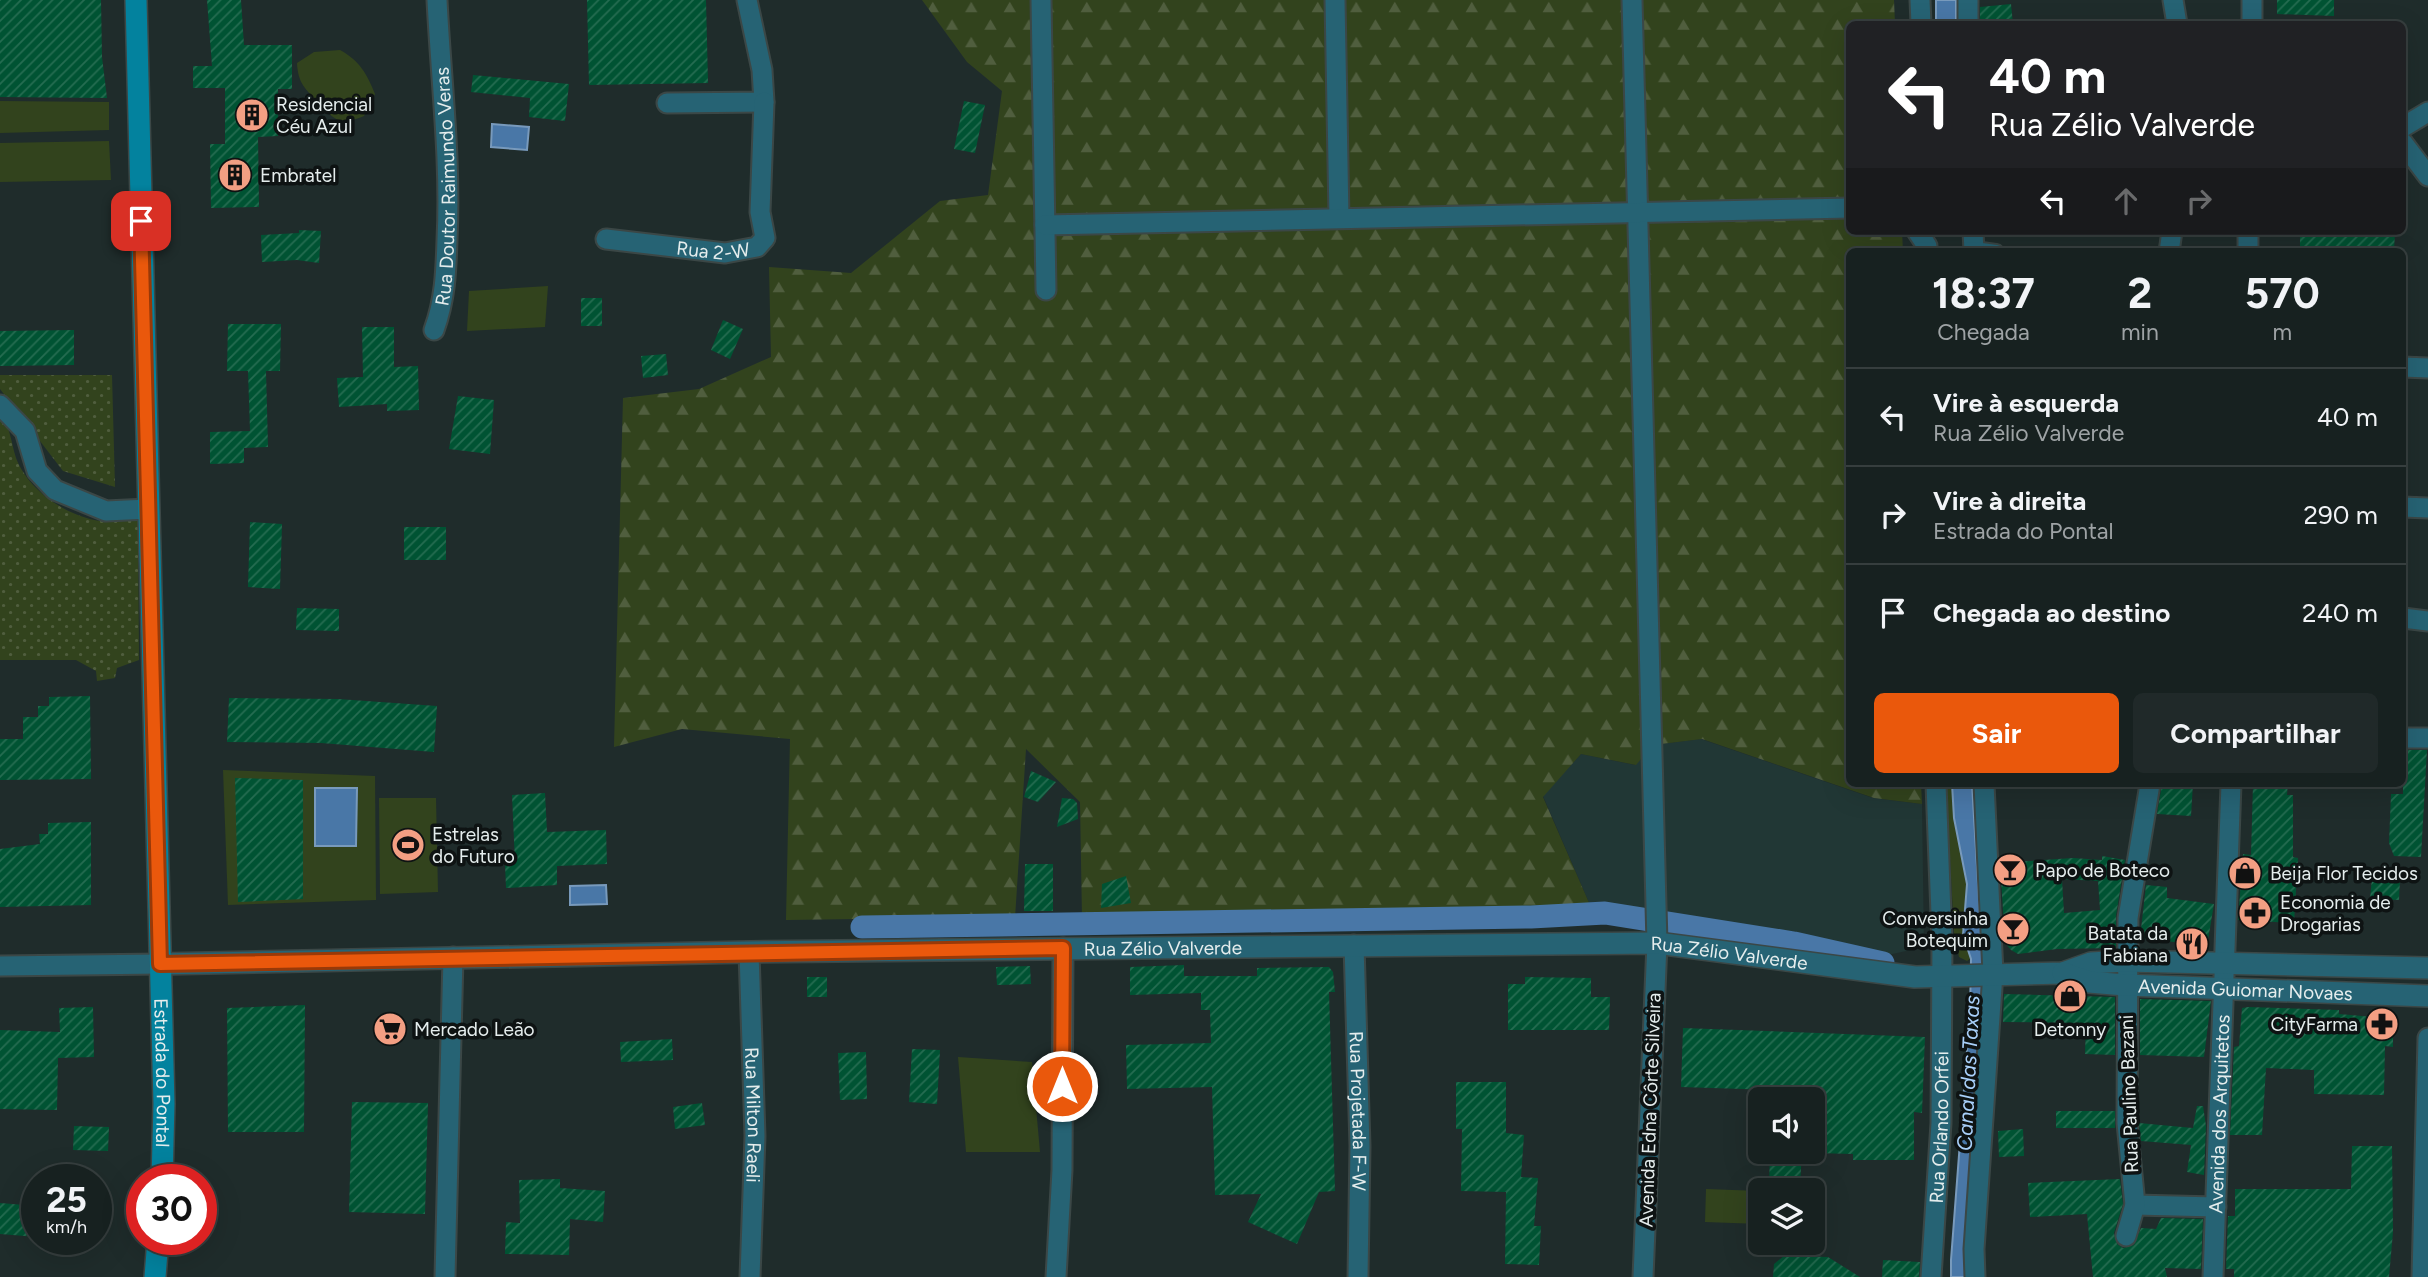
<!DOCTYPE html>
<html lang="pt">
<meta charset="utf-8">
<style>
:root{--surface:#172120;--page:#202929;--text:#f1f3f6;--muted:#9ea3a5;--line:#363e3e;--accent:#ea580c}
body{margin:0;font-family:Figtree,sans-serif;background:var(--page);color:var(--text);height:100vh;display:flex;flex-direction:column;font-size:26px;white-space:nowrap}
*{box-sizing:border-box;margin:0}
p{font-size:23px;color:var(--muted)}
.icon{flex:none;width:38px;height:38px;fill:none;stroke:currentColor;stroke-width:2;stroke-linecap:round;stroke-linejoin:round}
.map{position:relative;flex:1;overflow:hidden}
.side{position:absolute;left:1846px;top:248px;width:560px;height:539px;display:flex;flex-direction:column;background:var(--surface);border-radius:10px;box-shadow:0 7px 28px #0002,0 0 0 2px var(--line)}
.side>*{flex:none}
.top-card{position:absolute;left:1846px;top:21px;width:560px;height:214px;border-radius:10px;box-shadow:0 7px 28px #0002,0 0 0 2px var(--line);background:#202124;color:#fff;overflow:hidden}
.controls{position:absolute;left:1748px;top:1087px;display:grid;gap:14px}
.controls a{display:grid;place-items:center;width:77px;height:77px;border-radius:10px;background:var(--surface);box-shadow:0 7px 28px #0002,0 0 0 2px var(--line);font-size:35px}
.speed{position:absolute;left:21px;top:1164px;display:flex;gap:14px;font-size:35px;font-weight:700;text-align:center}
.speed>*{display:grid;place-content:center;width:91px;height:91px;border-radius:50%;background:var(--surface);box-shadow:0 7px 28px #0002,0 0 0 2px var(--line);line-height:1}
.speed small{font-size:18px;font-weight:400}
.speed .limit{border:10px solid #d22;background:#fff;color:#111}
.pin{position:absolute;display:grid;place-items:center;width:60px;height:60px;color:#fff;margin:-30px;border-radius:14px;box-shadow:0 4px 10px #0006}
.me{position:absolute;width:77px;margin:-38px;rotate:0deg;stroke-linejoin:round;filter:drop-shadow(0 0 5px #0008)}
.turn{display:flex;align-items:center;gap:24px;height:147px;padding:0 28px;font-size:32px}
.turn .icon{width:91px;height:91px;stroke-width:2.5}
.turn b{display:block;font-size:49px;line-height:60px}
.lanes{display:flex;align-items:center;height:66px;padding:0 28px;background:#0003;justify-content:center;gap:35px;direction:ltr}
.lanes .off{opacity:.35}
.eta{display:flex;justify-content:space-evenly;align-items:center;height:119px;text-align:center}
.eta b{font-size:42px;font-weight:700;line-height:49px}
.primary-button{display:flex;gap:14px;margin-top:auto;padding:14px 28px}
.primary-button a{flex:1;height:80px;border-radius:10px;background:var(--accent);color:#fff;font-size:28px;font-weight:700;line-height:80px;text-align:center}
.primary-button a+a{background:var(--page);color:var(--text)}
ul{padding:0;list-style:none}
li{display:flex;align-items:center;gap:21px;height:98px;padding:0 28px;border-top:2px solid var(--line)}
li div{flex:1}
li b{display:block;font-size:26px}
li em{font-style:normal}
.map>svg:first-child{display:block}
</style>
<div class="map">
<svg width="2428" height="1277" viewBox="0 0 2428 1277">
<defs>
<pattern id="forest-firs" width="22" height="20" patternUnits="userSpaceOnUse" patternTransform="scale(1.75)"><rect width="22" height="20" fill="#32431d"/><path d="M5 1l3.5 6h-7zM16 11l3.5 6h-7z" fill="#505e3e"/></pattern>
<pattern id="park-dots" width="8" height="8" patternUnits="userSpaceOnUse" patternTransform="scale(1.75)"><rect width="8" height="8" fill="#32431d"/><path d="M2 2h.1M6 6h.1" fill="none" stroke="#505e3e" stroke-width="1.8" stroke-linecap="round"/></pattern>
<pattern id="building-hatch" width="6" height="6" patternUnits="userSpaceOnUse" patternTransform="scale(1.75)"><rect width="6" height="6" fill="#005333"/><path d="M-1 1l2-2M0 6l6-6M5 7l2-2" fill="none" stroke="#256c51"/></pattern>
</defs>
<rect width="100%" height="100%" fill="#1f2c2b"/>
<polygon fill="#213735" points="1701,739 1873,798 1922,804 1924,947 1879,957 1796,932 1590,905 1543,796 1581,754 1635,765 1653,745"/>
<g fill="#32431d">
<path d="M340 50C360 61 367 74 375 94L364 116C338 127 334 119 317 101 304 88 298 82 297 63L314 52Z"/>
<polygon points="0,101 109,102 109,130 0,133"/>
<polygon points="109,141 111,180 0,182 0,143"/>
<polygon points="548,286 545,327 467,331 469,291"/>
<polygon points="223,770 375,776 376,900 228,905"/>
<path d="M1946 784H1952C1954 817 1964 849 1966 882 1968 908 1960 931 1971 958L1967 961 1959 957 1954 933Z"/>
<polygon points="379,798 436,798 438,892 380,894"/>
<polygon points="958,1057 1032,1062 1040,1152 966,1152"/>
<polygon points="1706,1189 1760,1191 1760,1224 1705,1222"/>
</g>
<polygon fill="url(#forest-firs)" points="922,0 1894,0 1895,24 1850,24 1850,231 1902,231 1903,252 1850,252 1850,784 1921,784 1922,804 1874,798 1702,739 1653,745 1636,765 1581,754 1543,797 1590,905 1082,918 1080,802 1026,749 1014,933 857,937 856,919 786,920 790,739 682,729 614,747 623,398 699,389 771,357 769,267 851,273 940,201 988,195 1002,91 967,62"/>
<g fill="url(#park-dots)">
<polygon points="0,375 112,375 115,487 63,471 0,389"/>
<path d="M0 412C10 426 11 442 16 458 28 490 66 516 100 521 112 523 127 519 138 517L139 660 117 668 115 678 97 681 96 671 76 660H0Z"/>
</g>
<g fill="#4977a7" stroke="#789abc" stroke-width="2">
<rect x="1936" y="0" width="20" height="24"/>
<polygon points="492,124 529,127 527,150 491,147"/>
<polygon points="1952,784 1972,784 1981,933 1986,943 1965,1277 1951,1277 1951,1260 1970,1011 1971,959 1963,935 1967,884 1954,818"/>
<polygon points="315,788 357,788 356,846 315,846"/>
<polygon points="606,885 607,904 570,905 570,886"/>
</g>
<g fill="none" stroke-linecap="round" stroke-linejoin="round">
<polyline stroke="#4977a7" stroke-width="23" points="862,927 1531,917 1605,913 1794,943 1883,963"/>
</g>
<g fill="url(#building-hatch)" fill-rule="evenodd">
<polygon points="0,0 101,0 102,57 107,98 0,97"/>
<polygon points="207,0 241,0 244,45 292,45 292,89 278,89 278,136 258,137 259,207 211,208 210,144 225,144 225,88 193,88 193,66 212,66"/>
<polygon points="587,0 706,0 708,83 589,85"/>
<polygon points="2277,0 2334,0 2334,16 2277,14"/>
<polygon points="2011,4 2013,24 1980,24 1980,7"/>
<polygon points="473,75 569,84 565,121 529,117 530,98 471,92"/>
<polygon points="964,101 985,105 975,153 954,149"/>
<polygon points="299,230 321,231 319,263 297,260 262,262 261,235 299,233"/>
<polygon points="2300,231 2395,231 2394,252 2300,252"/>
<rect x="581" y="298" width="21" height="28"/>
<polygon points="723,320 743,329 730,359 711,350"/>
<polygon points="228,324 281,324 280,371 266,371 268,447 244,448 244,463 210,464 210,432 250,431 248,371 227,371"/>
<polygon points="362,327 394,327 394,367 418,366 419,410 387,411 387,404 339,407 337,378 363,377"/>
<polygon points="74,330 74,365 0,366 0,331"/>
<polygon points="666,354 668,375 643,378 641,356"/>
<polygon points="458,396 494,400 490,454 449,449"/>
<polygon points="250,522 282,524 280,589 248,587"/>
<rect x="404" y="527" width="42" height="33"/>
<polygon points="297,608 339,609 339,631 296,630"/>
<polygon points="90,696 91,779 0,780 0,739 23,739 23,717 38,717 38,706 49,706 49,697"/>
<polygon points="229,698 338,699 437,706 434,752 321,743 227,742"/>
<polygon points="2403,750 2427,750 2421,857 2394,856 2389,843 2391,794 2403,794"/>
<polygon points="1031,771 1056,782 1038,802 1024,797"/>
<polygon points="235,778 303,780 303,899 238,902"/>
<polygon points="2162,784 2193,784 2191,816 2157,814"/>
<polygon points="2253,784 2288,784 2287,795 2293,795 2293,857 2298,858 2294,923 2238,920 2243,854 2251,855"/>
<polygon points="545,793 547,832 606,830 607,864 557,866 557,885 506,888 505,864 515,863 512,795"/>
<polygon points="1062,798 1073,799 1077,803 1078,819 1057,827"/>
<polygon points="91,822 91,905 0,907 0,849 40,844 39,834 48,834 48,823"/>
<path d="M2102 856 2125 860 2116 916V948L2057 949 2018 954 2011 950 2005 943 2000 863 2073 858 2102 860ZM2062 879 2098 881 2100 910 2064 913Z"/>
<polygon points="1025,864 1053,864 1053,911 1024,911"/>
<polygon points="1126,876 1131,903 1101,908 1102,884"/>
<polygon points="2372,878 2400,879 2399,900 2370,899"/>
<polygon points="2146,885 2167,887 2167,898 2214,904 2207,946 2140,938"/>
<polygon points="1184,965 1184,976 1257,976 1257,968 1329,967 1333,972 1335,992 1329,992 1335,1191 1319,1192 1297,1244 1248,1222 1261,1194 1215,1195 1212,1087 1127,1089 1126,1045 1211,1043 1210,1010 1201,1010 1201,993 1130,995 1130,967"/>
<polygon points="1030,966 1031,984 997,985 996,967"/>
<rect x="807" y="977" width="20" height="20"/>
<polygon points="1525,977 1591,978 1591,997 1610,997 1609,1030 1508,1030 1508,984 1525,984"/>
<polygon points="2004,994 2115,997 2115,1055 2085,1054 2086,1023 2003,1022"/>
<polygon points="2140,999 2211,1001 2204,1057 2140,1055"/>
<polygon points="305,1005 304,1132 228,1132 227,1008"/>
<polygon points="93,1007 94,1057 58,1058 57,1110 0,1109 0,1030 60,1032 59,1008"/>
<polygon points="2248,1007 2339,1010 2339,1014 2385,1018 2393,1030 2393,1047 2385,1046 2384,1095 2314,1094 2314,1070 2266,1068 2262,1135 2230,1135 2234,1047 2239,1046 2242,1008"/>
<polygon points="1683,1028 1925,1037 1922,1113 1914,1112 1914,1160 1853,1160 1853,1154 1813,1153 1813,1099 1772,1099 1773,1090 1681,1087"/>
<polygon points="672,1039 673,1060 621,1062 620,1042"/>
<polygon points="912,1049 940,1050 937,1104 909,1102"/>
<polygon points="866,1052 867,1099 840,1100 838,1053"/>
<polygon points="1456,1082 1506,1082 1506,1133 1524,1135 1521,1177 1538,1178 1534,1226 1541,1226 1539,1265 1505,1264 1506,1192 1461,1191 1462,1129 1456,1129"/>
<polygon points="352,1102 428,1103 425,1214 349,1212"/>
<polygon points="702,1103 705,1125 675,1129 673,1107"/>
<polygon points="2197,1106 2203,1106 2206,1126 2204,1175 2187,1172 2191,1145 2141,1141 2139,1123 2193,1128"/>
<rect x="2056" y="1111" width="59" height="17"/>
<polygon points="74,1126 109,1127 108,1151 73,1150"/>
<polygon points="2023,1129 2024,1156 1999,1157 1998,1131"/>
<polygon points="2352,1146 2392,1146 2393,1232 2389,1277 2234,1277 2234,1269 2226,1269 2228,1216 2235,1216 2235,1189 2351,1189"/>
<polygon points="1770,1152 1802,1152 1800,1185 1769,1184"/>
<polygon points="560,1179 560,1188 605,1191 603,1222 570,1219 569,1255 505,1254 506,1222 520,1223 519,1180"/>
<polygon points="2120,1179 2123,1204 2114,1233 2117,1244 2123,1248 2134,1245 2141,1228 2156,1229 2161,1218 2203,1219 2201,1269 2165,1268 2167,1277 2093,1277 2087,1214 2030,1217 2028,1183"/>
<polygon points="0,1203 37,1206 37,1237 0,1234"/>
<polygon points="1796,1246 1795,1256 1828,1257 1860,1277 1773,1277 1774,1264"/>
<polygon points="1883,1260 1920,1262 1919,1277 1882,1277"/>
</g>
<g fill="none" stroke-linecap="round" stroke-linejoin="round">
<defs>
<polyline id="pedestrian" points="1974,249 1996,252"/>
<g id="minor">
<polyline points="1041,0 1046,290"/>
<polyline points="1335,0 1339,218"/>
<polyline points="1632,0 1657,943 1643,1277"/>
<polyline points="1920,0 1921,24"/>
<polyline points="1968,0 1968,24"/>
<polyline points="2173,0 2177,24"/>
<polyline points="2252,24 2252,0"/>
<polyline points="667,103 764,102 762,70 747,0"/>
<polyline points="2403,127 2428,112"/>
<polyline points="2403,143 2428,176"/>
<polyline points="1045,225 1850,208"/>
<polyline points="1917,231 1927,246 1927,252"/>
<polyline points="1973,231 1974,252"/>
<path id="s1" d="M606 239 725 253 757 247 765 238 760 212 764 102"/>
<polyline points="2169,252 2172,231"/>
<polyline points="2248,252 2248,231"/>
<path id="s2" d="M434 330C445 300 446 272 447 240 451 160 441 81 437 0"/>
<polyline points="2403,367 2428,368"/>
<polyline points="0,405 25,431 37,471 55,490 106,511 148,509"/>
<polyline points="2403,507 2428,508"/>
<polyline points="2403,618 2428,621"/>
<polyline points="2403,738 2428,738"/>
<path id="s3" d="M1354 945 1360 1146 1358 1277"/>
<path id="s4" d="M749 952 755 1136 750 1277"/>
<polyline points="0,966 160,964"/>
<polyline points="2135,1205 2216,1207"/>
<polyline points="2126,1236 2135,1205 2127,1123 2128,918 2150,784"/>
<polyline points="445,1277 453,957"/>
<polyline points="1056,1277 1062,1170 1063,948"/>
<path id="s5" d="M1931 1277 1941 1123 1942 940 1936 784"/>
<polyline points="1975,1277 1974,1249 1993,973 1984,784"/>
<path id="s6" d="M2213 1277 2231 784"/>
<polyline points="2422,1277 2428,1038"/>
</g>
<g id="tertiary">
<path id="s7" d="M160 964 749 952 1657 943 1915 977 2063 973 2091 963 2125 961 2428 968"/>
<path id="s8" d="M2063 973 2089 982 2125 985 2428 996"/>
</g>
<g id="secondary">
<path id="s9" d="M136 0 164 1104 162 1180"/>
<polyline points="155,1277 158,1239"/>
</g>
</defs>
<use href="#pedestrian" stroke="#3b4746" stroke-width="18"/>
<use href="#minor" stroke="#3b4746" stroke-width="23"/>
<use href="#tertiary" stroke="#3b4746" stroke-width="24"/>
<use href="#secondary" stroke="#3b4746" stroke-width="24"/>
<use href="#pedestrian" stroke="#266374" stroke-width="14"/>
<use href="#minor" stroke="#266374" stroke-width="19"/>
<use href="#tertiary" stroke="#266374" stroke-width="21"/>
<use href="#secondary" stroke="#03829e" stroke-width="21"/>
</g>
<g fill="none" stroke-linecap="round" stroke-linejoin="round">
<defs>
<polyline id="route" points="141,221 160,964 1063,948 1062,1086"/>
</defs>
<use href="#route" stroke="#983908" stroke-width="18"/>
<use href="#route" stroke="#ea580c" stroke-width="12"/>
</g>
<defs>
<symbol id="building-disc" viewBox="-11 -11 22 22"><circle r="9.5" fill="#f39f83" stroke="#0e1313"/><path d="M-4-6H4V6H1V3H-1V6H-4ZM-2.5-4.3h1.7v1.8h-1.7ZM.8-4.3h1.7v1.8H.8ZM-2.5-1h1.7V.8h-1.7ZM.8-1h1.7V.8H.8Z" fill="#111"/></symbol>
<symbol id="stadium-disc" viewBox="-11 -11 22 22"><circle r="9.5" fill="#f39f83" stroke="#0e1313"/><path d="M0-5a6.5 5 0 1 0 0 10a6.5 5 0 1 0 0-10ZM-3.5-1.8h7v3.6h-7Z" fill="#111"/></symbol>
<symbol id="bar-disc" viewBox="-11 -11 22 22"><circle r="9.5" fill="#f39f83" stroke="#0e1313"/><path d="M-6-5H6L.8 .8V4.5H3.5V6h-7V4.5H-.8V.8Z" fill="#111"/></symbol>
<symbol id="shop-disc" viewBox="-11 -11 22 22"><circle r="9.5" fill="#f39f83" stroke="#0e1313"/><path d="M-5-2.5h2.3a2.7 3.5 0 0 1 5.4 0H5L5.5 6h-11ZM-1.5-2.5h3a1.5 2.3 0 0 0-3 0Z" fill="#111"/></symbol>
<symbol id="pharmacy-disc" viewBox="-11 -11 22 22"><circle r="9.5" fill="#f39f83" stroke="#0e1313"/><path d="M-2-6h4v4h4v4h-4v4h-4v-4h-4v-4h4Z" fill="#111"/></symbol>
<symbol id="restaurant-disc" viewBox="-11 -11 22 22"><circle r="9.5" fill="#f39f83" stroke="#0e1313"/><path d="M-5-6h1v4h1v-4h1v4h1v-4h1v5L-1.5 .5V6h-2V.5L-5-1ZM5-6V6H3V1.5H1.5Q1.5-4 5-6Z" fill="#111"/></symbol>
<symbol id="supermarket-disc" viewBox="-11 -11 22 22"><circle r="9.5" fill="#f39f83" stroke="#0e1313"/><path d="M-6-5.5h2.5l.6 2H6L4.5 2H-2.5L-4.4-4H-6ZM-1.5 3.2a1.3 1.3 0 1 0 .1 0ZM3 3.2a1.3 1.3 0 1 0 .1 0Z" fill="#111"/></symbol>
</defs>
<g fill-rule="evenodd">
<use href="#building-disc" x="233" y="96" width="38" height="38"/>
<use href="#building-disc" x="216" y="156" width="38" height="38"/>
<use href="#stadium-disc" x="389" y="826" width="38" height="38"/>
<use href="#bar-disc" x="1991" y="851" width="38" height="38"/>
<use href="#shop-disc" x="2226" y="854" width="38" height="38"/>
<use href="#pharmacy-disc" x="2236" y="894" width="38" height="38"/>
<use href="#bar-disc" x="1994" y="910" width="38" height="38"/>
<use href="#restaurant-disc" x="2173" y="925" width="38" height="38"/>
<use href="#shop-disc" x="2051" y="977" width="38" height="38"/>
<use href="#pharmacy-disc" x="2363" y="1005" width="38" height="38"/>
<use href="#supermarket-disc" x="371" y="1010" width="38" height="38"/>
</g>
<g text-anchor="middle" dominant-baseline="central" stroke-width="7" stroke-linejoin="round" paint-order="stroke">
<g font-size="19" fill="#e5eded" stroke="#0e1313" text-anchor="start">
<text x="276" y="104">Residencial<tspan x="276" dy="22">Céu Azul</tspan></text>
<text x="260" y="175">Embratel</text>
<text x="432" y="834">Estrelas<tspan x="432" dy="22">do Futuro</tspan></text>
<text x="2035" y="870">Papo de Boteco</text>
<text x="2270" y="873">Beija Flor Tecidos</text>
<text x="2280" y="902">Economia de<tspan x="2280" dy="22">Drogarias</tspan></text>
<text x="1988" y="918" text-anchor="end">Conversinha<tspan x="1988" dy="22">Botequim</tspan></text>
<text x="2168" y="933" text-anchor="end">Batata da<tspan x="2168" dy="22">Fabiana</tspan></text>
<text x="2358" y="1024" text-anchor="end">CityFarma</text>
<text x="414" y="1029">Mercado Leão</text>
<text x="2070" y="1029" text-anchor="middle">Detonny</text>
</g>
<g font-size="19" fill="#e5eded" stroke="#0e1313">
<text stroke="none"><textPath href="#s2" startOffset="145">Rua Doutor Raimundo Veras</textPath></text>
<text stroke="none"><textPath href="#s1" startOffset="108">Rua 2-W</textPath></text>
<text stroke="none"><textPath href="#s7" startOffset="1003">Rua Zélio Valverde</textPath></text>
<text stroke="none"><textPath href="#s7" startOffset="1570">Rua Zélio Valverde</textPath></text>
<text stroke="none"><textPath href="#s8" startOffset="184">Avenida Guiomar Novaes</textPath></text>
<text stroke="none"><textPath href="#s9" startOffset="1073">Estrada do Pontal</textPath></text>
<text transform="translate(2129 1094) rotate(-92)">Rua Paulino Bazani</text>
<text transform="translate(1650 1110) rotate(-88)">Avenida Edna Côrte Silveira</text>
<text stroke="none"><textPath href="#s3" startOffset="166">Rua Projetada F-W</textPath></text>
<text stroke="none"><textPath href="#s6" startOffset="163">Avenida dos Arquitetos</textPath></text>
<text stroke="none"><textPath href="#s4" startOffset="163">Rua Milton Raeli</textPath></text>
<text stroke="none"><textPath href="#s5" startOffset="150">Rua Orlando Orfei</textPath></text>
</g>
<g font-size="21" font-style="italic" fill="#a9d0fa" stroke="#0e1313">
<text transform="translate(1968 1073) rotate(-87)">Canal das Taxas</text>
</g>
</g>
</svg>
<div class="controls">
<a><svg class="icon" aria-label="sound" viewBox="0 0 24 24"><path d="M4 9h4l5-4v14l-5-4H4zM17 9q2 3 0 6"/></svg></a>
<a><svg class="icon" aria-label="layers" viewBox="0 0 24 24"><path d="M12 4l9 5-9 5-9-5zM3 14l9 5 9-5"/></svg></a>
</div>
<div class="speed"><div>25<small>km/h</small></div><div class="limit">30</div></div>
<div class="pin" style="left:141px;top:221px;background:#d93025"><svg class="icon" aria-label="arrive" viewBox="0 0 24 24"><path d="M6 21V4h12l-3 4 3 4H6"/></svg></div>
<svg class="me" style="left:1062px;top:1086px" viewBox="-20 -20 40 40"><circle r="17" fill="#ea580c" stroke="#fff" stroke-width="3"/><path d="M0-11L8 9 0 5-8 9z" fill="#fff"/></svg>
<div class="top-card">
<div class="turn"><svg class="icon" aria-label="left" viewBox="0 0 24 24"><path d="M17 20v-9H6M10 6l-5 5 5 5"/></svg><div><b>40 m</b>Rua Zélio Valverde</div></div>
<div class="lanes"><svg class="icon" aria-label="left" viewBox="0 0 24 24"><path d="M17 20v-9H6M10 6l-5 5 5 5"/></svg><svg class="icon off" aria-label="ahead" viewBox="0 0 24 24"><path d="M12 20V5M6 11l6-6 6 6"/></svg><svg class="icon off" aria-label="right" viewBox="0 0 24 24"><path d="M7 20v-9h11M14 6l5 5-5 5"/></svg></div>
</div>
<section class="side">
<div class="eta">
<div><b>18:37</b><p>Chegada</p></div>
<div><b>2</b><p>min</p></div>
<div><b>570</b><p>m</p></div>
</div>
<ul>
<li><svg class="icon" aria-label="left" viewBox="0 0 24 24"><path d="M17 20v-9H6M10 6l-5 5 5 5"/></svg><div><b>Vire à esquerda</b><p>Rua Zélio Valverde</p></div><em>40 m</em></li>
<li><svg class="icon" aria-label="right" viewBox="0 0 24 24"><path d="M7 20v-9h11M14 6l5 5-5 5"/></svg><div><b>Vire à direita</b><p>Estrada do Pontal</p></div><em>290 m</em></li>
<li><svg class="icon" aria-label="arrive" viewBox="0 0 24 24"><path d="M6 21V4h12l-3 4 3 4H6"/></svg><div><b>Chegada ao destino</b></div><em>240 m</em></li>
</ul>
<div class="primary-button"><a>Sair</a><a>Compartilhar</a></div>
</section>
</div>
